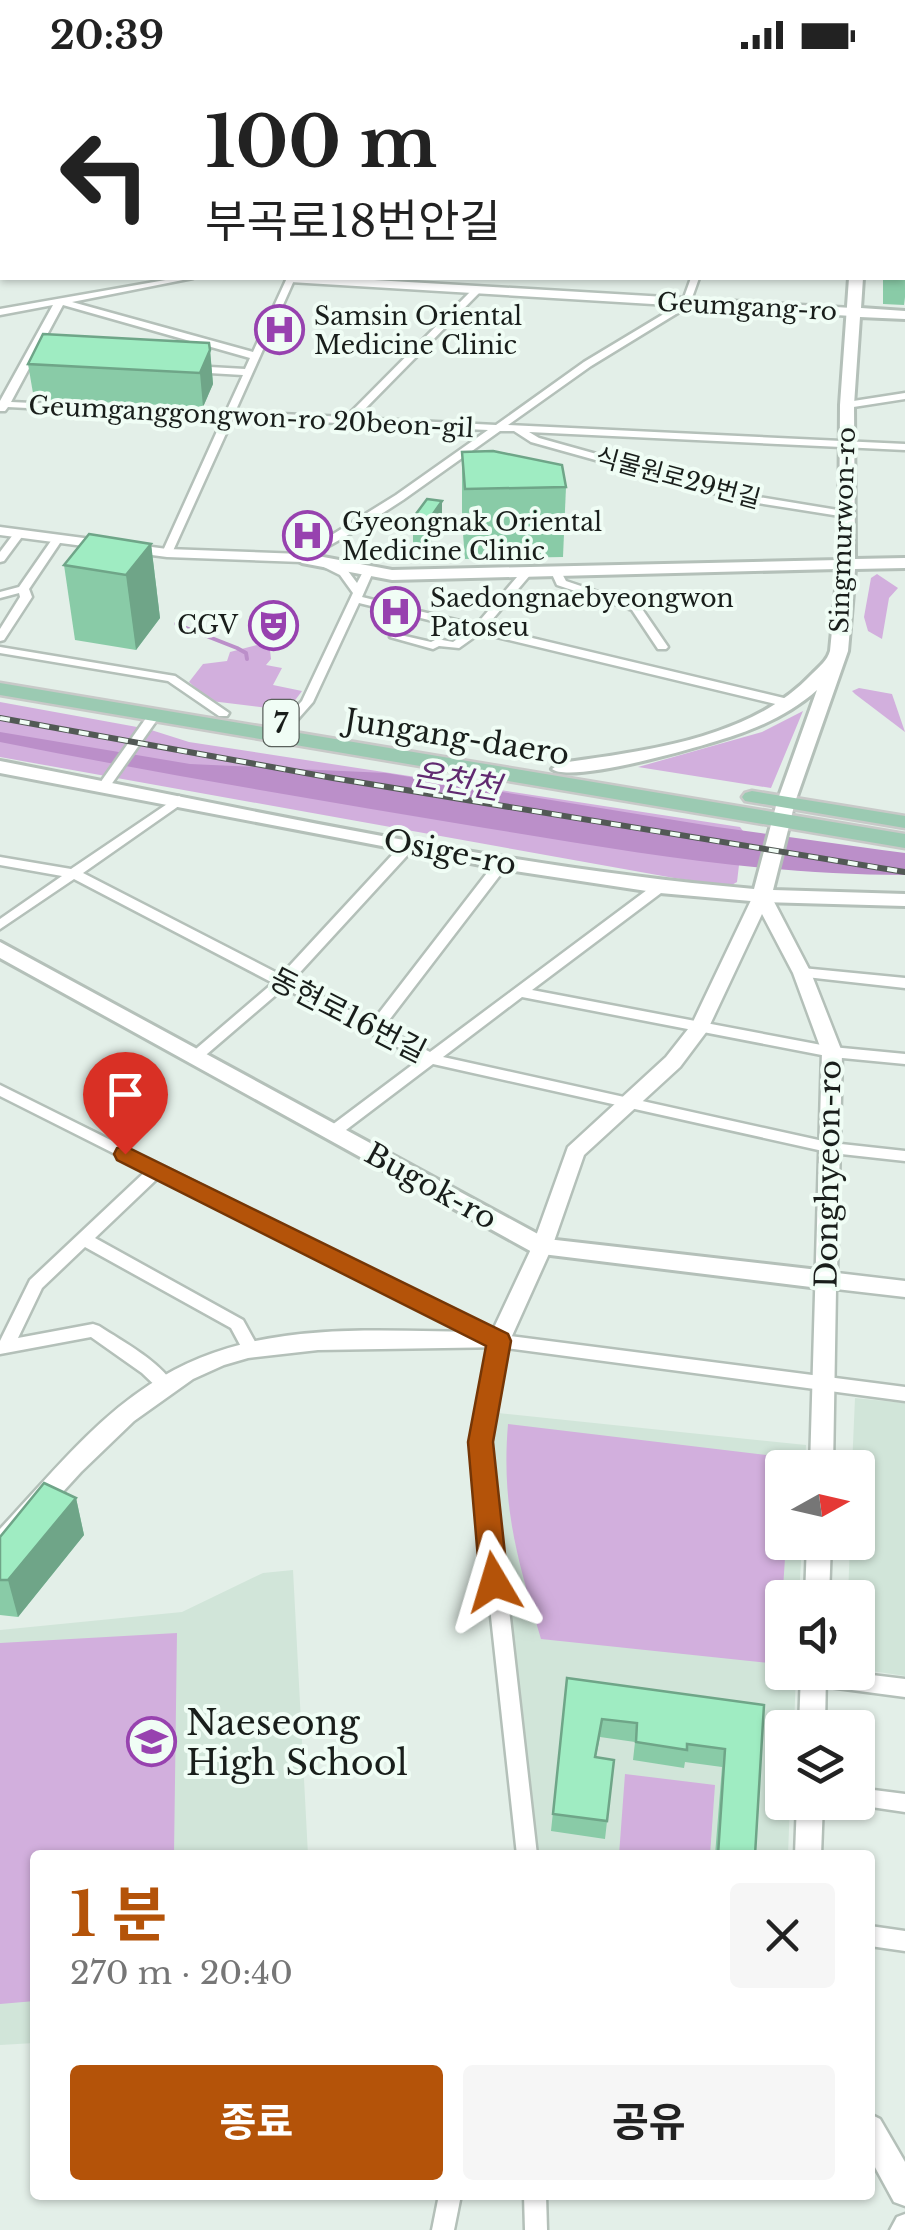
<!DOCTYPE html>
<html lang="ko">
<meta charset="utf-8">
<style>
:root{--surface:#fff;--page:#f6f6f6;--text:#222;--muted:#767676;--accent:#b45309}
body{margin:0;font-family:"Libre Baskerville","Noto Sans KR",serif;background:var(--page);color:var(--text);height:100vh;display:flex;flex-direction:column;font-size:38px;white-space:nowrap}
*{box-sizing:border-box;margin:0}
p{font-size:32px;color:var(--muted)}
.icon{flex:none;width:55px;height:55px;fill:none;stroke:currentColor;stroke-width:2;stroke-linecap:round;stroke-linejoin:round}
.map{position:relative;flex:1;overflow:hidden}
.drawer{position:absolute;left:30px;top:1780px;width:845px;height:350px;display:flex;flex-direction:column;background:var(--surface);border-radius:10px;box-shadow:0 2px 8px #0004}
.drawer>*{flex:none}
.guide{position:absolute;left:0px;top:0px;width:905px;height:210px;box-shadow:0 2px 8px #0004;background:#fff;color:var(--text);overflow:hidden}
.needle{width:65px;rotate:82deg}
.controls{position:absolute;left:765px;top:1380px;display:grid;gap:20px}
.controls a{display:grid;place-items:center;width:110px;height:110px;border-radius:10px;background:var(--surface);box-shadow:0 2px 8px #0004;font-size:50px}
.pin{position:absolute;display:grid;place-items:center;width:85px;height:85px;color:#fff;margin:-102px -42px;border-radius:50% 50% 50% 0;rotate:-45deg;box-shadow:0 0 10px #0007}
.pin .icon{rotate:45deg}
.me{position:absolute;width:110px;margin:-55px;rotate:353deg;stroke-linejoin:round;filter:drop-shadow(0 0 8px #0008)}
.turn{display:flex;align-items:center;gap:35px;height:210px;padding:0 40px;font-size:45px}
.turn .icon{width:130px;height:130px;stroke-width:2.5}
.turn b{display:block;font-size:70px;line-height:85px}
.round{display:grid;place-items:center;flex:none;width:105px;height:105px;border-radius:10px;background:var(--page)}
.headline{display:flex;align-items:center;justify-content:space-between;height:170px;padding:0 40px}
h1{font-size:60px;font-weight:700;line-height:75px;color:var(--accent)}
.button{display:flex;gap:20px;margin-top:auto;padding:20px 40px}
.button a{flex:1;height:115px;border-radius:10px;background:var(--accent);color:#fff;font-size:40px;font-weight:700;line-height:115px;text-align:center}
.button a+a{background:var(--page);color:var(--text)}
.status{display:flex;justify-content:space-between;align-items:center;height:70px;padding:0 50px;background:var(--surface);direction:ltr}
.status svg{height:28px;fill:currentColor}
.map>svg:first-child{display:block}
</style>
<div class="status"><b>20:39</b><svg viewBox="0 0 49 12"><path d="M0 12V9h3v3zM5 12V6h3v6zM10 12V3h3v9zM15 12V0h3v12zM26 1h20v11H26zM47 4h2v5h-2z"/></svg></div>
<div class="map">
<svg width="905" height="2160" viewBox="0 0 905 2160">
<rect width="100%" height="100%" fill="#e3efe8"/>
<g fill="#d1e5d9">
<polygon points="855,1328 905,1333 905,1606 858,1599 858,1528 848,1527 850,1473 858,1472 858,1398 852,1397"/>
<polygon points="498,1343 806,1375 805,1397 782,1398 782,1472 802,1473 799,1527 782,1528 782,1602 796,1603 794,1657 782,1658 782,1732 790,1733 788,1785 539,1785 489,1374"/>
<polygon points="293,1500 308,1785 35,1785 35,1973 0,1975 0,1560 182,1542 263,1503"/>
</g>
<g fill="#d2afdd">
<polygon points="877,504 898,518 889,528 882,569 868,561 864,547 871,508"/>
<polygon points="257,575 270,580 271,589 266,595 282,598 273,615 302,621 293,633 268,638 211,631 189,612 203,594 227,591 230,582"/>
<polygon points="859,618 892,624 905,662 855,624 852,621"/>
<polygon points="0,632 148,659 189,672 740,757 743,761 737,812 730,816 674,808 0,687"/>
<polygon points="803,641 771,718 638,697 762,662"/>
<path d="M508 1354 791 1388 790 1397 782 1398V1472L786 1473 778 1594 541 1569C518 1491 501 1437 508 1354Z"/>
<polygon points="177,1563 174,1785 35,1785 35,1931 0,1934 0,1573"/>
<polygon points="625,1704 715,1715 710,1785 619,1785"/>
</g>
<path fill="#bb8fc9" d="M0 662 190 694 386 703 717 757 882 780 905 783V805C761 805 626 781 485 758 323 731 161 704 0 672Z"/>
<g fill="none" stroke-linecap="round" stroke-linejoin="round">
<polyline stroke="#bb8fc9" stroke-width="4" points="176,554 237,578 246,583 247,589"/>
<defs>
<g id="minor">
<polygon points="0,155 2,156 2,160 0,161"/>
<path d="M177 208H193L72 232 253 282 287 208H295L235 342 346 347 475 217H481V221L356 348 496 355 584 292 682 233 691 208H699L689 236 591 296 508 355 905 374V380L529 362 539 368 740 424 850 442 851 444 846 447 739 430 531 372 514 361H500L403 430 355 461 302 491 298 490V486L396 425 488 360 233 348 172 483 167 486 162 483 223 348 8 337 5 341H0V331L53 235 0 245V239ZM63 235 250 288 245 299 192 296 187 299 192 302 243 305 226 342 11 332Z"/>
<polygon points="905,323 905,329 847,338 842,335 847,332"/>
<polygon points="15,462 24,464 4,491 0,492 0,482"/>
<polygon points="53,468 62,470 29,519 32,527 4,570 0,571 0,559 20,527 19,523 0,528 0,522 19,517"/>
<polygon points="322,489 348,501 357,513 364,500 372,500 373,502 362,527 476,555 523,500 531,500 531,504 486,557 792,630 798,634 792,638 480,563 459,578 439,576 433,579 390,567 396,564 431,572 437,569 453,572 470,560 359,533 313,632 291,657 283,657 283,651 302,631 353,523 340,505 318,494 317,492"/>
<polygon points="556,499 560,500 566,511 640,536 668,577 666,579 658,579 632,540 557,515 551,502"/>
<polygon points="0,577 175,606 229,643 227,646 219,646 168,611 0,583"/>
<polygon points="153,643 159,647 108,719 100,719 100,713 149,644"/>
<polygon points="179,726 185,730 183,733 83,803 281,905 405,771 415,771 416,774 415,777 292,911 372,952 497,790 507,790 508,793 507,796 383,958 430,982 655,814 665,814 667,817 665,820 532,920 832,977 905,984 905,994 832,987 522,927 443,987 832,1073 905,1081 905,1091 832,1083 433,994 338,1066 328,1066 326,1062 328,1058 420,989 375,965 368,964 366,961 284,918 200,990 190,990 188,987 190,984 273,913 74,809 0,859 0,849 62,806 0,795 0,787 71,799"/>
<polygon points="802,898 905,908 905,918 797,906 795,903 797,900"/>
<path d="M0 1015 502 1265 905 1317V1331L506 1278 490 1372 537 1785H517L472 1372 490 1274 159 1107 95 1168 243 1250 259 1279 257 1284 251 1285 245 1284 231 1258 85 1177 42 1218 18 1268 93 1254 99 1256C125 1273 158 1290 175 1316L173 1321 167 1323 161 1321 142 1303 91 1267 0 1284V1271L30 1210 147 1100 0 1026Z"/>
<polygon points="807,1602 847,1602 905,1609 905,1627 814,1615 807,1613 805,1607"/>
<polygon points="858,1718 905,1724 905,1742 851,1734 858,1732"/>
<polygon points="870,1856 905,1861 905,1881 870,1876"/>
<polygon points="439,2125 461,2125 454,2160 432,2160"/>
<polygon points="524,2125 546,2125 547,2160 525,2160"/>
<polygon points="905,2144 905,2160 890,2160 897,2147"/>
</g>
<g id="tertiary">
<rect x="0" y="186" width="2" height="6"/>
<polygon points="284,208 340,208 852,238 858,242 852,246 290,212"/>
<polygon points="0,457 167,479 302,484 309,488 302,492 167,487 0,465"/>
<path d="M762 820 771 826 811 903 842 982 837 1203 905 1211V1227L836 1219 833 1398H810L822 982 793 903 762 844 707 961 680 997 584 1085 552 1177 507 1277 318 1280 248 1288 224 1295 193 1309 134 1351 81 1402 8 1482 0 1485V1459C47 1409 91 1353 149 1315 251 1246 376 1262 492 1262L532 1177 568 1077 666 987 692 954 753 826Z"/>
<polygon points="807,1472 831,1472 829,1528 805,1528"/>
<polygon points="801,1602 826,1602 825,1658 799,1658"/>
<polygon points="797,1732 823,1732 821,1785 795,1785"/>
<polygon points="870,2044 880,2049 905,2092 905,2136 894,2132 870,2088"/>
</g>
<g id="secondary">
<polygon points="194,0 250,0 251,2 193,2"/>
<path d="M849 208H863L861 238 905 241V249L860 247 854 335 855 489 905 488V498L855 499 848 581 795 732 773 820 905 824V836L762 832 660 823 502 799 0 703V691C250 739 500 797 754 819L777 732 817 620C798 637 773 651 749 660 720 672 572 715 552 699L561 693C644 681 751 669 812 604 820 596 827 591 830 581L838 499 392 510 302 493 294 488 302 483 392 500 839 490 840 335Z"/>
<polygon points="0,872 547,1169 827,1201 835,1204 839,1210 835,1216 827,1219 534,1183 0,888"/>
</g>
<g id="primary">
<polygon points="0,613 905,764 905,778 0,625"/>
<polygon points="752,721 905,746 905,758 745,731 742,727 745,723"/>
</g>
</defs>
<use href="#minor" stroke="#b4c0b9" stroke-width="5"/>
<use href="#tertiary" stroke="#b4c0b9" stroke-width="5"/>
<use href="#secondary" stroke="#b4c0b9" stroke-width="6"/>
<use href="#primary" stroke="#c8c9c8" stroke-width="5"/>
<use href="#minor" fill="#fff" fill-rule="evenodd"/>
<use href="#tertiary" fill="#fff" fill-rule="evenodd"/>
<use href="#secondary" fill="#fff" fill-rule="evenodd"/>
<use href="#primary" fill="#9bcab2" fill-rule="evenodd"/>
<defs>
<polyline id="rail" points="0,648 333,708 905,802"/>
</defs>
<use href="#rail" stroke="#525955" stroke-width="6"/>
<use href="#rail" stroke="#f0fdf5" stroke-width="4" stroke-dasharray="10" stroke-linecap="butt"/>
</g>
<g fill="#89cba7">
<polygon points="866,0 905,0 905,227 904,235 883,234 883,208 902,208 902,2 865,2"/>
<polygon points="210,280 213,314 203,337 34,329 28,294"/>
<polygon points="462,382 566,417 563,487 465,489 462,451"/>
<polygon points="427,429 442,456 428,476 413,473 413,448"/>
<polygon points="151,474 160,548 136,580 75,570 64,495"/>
<polygon points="76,1428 84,1465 18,1547 0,1545 0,1467"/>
<polygon points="567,1608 764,1635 755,1785 715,1785 722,1697 685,1692 684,1698 633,1690 635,1672 600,1667 596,1687 614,1690 605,1769 551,1761"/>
</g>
<g fill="#6fa588">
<polygon points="210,280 213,314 203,337 200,303"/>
<polygon points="442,431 442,456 428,476 428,451"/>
<polygon points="151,474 160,548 136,580 126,505"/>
<polygon points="76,1428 84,1465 18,1547 8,1510"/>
</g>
<g fill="#9fecc2" stroke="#6fa588" stroke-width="2.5">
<polygon points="866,0 905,0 905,76 902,76 902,2 866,2"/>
<rect x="902" y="132" width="3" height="39"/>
<polygon points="43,264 209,273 210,280 200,303 28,294"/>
<polygon points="493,381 562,395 566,417 465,419 462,382"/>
<polygon points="427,429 442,431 428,451 413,448"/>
<polygon points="89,464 151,474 126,505 64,495"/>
<polygon points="44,1413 76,1428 8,1510 0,1510 0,1467"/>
<polygon points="567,1608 764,1635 755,1785 718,1785 725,1679 687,1674 687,1680 636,1672 637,1653 602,1649 595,1687 614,1690 607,1751 553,1744"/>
</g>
<polygon fill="#b45309" stroke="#753606" stroke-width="2.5" points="125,1076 508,1264 511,1271 493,1372 508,1512 504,1520 494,1523 484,1520 480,1512 468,1372 486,1276 117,1090 114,1084 117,1078"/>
<defs>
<symbol id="hospital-ring" viewBox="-11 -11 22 22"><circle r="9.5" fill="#f0fdf5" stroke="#9742af" stroke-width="1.5"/><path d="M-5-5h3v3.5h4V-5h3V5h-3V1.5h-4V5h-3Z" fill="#9742af"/></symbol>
<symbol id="theatre-ring" viewBox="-11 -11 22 22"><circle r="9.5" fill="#f0fdf5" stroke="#9742af" stroke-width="1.5"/><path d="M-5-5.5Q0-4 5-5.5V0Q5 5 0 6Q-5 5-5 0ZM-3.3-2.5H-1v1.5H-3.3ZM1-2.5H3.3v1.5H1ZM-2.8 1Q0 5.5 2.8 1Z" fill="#9742af"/></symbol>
<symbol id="school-ring" viewBox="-11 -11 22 22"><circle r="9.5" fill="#f0fdf5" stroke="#9742af" stroke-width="1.5"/><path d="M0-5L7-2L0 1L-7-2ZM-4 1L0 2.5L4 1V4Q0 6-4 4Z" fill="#9742af"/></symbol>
</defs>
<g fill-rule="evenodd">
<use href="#hospital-ring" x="252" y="232" width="55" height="55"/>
<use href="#hospital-ring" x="280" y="438" width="55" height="55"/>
<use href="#hospital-ring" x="368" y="514" width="55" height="55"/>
<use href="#theatre-ring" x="246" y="528" width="55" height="55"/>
<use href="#school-ring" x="124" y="1644" width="55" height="55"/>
</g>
<g text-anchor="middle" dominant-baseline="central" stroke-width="8" stroke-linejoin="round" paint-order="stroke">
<g font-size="25" fill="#191e1b" stroke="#f0fdf5">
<text transform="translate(747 237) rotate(3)">Geumgang-ro</text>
<text transform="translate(251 347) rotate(3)">Geumganggongwon-ro 20beon-gil</text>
<text transform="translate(678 408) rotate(15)">식물원로29번길</text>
<text transform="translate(843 460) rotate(-88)">Singmurwon-ro</text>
</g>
<g font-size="25" fill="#191e1b" stroke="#f0fdf5" text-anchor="start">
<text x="314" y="246">Samsin Oriental<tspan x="314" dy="29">Medicine Clinic</tspan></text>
<text x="342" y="452">Gyeongnak Oriental<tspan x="342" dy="29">Medicine Clinic</tspan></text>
<text x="430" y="528">Saedongnaebyeongwon<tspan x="430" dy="29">Patoseu</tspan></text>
<text x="238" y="555" text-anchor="end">CGV</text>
</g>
<rect fill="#f0fdf5" stroke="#5a615c" stroke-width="2.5" x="263.5" y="630" width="35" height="46" rx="8"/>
<g font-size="28" font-weight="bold" fill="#191e1b">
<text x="281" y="653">7</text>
</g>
<g font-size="30" fill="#191e1b" stroke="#f0fdf5">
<text transform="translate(457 667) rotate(9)">Jungang-daero</text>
<text transform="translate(450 782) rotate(11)">Osige-ro</text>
<text transform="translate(348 945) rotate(27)">동현로16번길</text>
<text transform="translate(828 1104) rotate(-89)">Donghyeon-ro</text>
<text transform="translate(431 1116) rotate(29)">Bugok-ro</text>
</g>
<g font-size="32" font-style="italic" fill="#602a70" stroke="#f0fdf5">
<text transform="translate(457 711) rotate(10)">온천천</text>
</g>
<g font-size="35" fill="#191e1b" stroke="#f0fdf5" text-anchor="start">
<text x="186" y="1652">Naeseong<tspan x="186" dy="40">High School</tspan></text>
</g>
</g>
</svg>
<div class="controls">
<a><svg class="needle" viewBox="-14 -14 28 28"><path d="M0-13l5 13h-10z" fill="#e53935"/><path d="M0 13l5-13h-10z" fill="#767676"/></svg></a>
<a><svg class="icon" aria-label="sound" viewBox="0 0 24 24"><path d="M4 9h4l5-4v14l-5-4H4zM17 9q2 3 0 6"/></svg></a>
<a><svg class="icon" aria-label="layers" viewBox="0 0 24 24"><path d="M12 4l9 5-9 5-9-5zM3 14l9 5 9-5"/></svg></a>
</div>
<div class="pin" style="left:125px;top:1084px;background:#d93025"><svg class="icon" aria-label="arrive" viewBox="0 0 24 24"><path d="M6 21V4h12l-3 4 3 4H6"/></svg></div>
<svg class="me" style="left:494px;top:1512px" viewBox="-20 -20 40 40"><path d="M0-17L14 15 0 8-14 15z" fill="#b45309" stroke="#fff" stroke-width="4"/></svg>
<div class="guide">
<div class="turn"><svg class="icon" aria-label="left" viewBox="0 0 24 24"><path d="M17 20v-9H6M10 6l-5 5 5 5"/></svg><div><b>100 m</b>부곡로18번안길</div></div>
</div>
<section class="drawer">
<div class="headline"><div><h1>1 분</h1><p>270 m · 20:40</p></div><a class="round"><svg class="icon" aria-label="close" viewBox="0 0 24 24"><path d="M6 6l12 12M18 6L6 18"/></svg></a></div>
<div class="button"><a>종료</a><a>공유</a></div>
</section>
</div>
